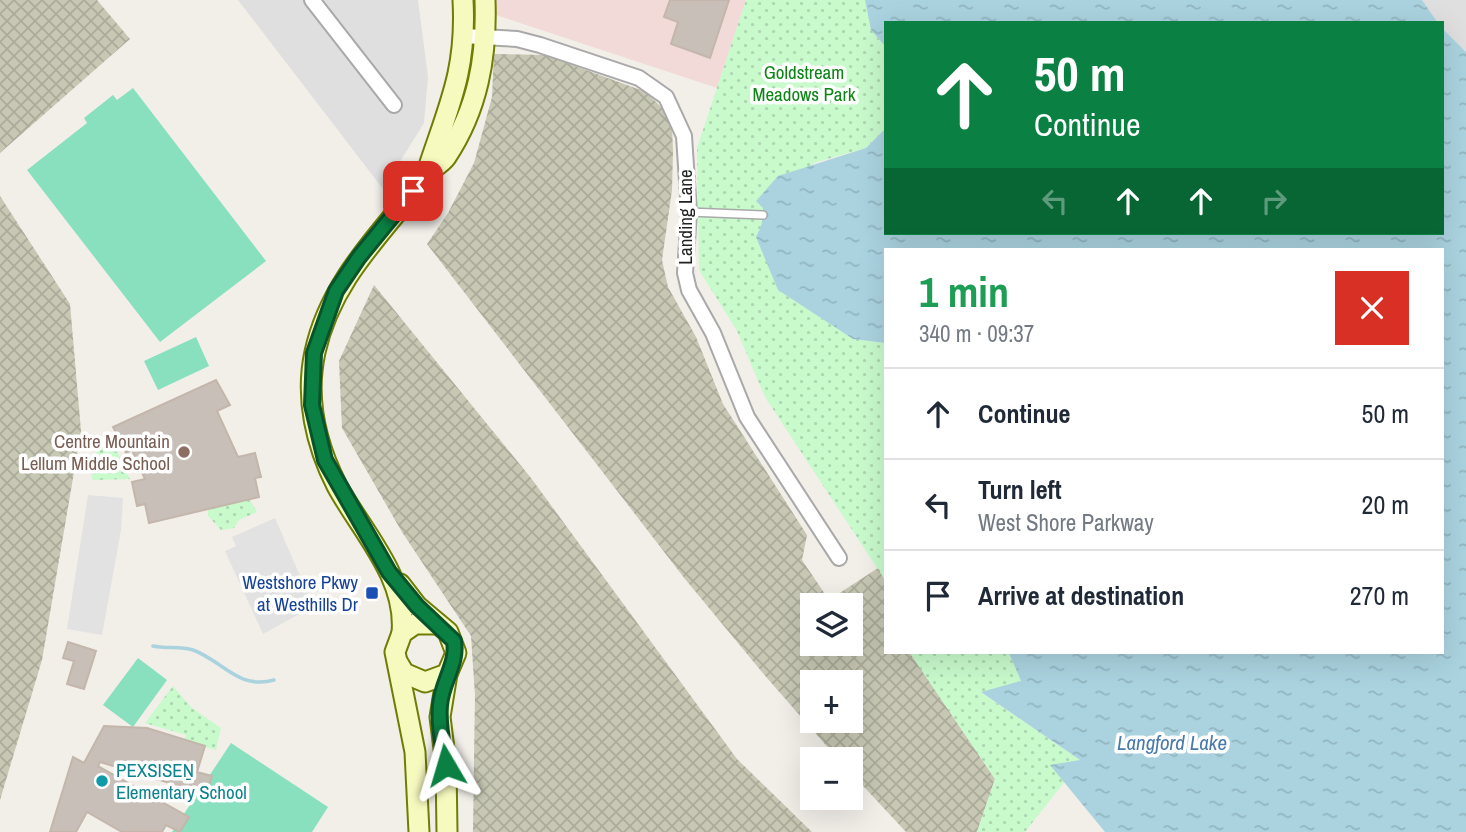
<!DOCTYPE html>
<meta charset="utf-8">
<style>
:root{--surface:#fff;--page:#f6f6f7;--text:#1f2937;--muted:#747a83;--line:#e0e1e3}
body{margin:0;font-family:"Archivo Narrow",sans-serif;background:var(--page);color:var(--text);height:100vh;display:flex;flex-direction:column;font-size:26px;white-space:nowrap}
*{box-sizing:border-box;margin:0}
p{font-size:23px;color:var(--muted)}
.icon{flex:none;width:38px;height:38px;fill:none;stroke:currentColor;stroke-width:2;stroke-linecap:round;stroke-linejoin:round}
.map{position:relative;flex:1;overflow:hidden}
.details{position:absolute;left:884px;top:248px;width:560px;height:406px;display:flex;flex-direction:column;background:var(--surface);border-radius:0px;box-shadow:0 7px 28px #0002}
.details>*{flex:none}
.hud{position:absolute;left:884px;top:21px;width:560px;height:214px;border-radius:0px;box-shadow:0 7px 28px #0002;background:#0b8043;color:#fff;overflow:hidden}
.buttons{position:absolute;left:800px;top:593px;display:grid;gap:14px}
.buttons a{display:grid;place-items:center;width:63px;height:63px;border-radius:0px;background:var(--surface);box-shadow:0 7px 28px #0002;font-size:35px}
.pin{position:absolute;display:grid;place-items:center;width:60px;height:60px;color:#fff;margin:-30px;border-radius:14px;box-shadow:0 4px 10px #0006}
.me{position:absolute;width:77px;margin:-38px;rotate:353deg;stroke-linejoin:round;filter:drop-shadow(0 0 5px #0008)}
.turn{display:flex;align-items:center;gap:24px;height:147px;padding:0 35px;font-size:32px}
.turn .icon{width:91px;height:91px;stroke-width:2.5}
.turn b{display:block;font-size:49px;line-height:60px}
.lanes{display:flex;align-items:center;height:66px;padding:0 35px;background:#0003;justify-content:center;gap:35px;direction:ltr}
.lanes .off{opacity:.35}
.round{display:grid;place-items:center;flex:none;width:74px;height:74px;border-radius:0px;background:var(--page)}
.summary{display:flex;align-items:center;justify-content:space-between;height:119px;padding:0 35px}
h1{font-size:42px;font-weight:800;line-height:52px;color:#1e9e55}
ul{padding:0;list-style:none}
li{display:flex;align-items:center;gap:21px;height:91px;padding:0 35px;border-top:2px solid var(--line)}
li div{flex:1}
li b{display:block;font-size:26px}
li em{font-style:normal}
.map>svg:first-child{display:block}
</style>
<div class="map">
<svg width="1466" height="832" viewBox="0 0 1466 832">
<defs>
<pattern id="construction-cross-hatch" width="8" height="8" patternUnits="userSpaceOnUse" patternTransform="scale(1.75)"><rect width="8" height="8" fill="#c7c7b4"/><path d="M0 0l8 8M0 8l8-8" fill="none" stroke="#abab9a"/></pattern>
<pattern id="park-dots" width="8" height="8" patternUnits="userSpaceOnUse" patternTransform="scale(1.75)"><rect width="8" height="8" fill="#c8facc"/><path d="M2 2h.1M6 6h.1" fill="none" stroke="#acd6af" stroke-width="1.8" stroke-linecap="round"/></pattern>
<pattern id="water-ripples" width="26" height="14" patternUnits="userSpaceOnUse" patternTransform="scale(1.75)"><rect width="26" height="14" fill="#aad3df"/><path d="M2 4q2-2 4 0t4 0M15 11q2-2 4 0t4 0" fill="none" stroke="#92b5bf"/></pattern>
</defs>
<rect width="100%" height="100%" fill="#f2efe9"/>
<g fill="#e0dfdf">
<polygon points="238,0 418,0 428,77 424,123 383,189"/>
<polygon points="1422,0 1466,0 1466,52 1443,29 1442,23 1438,23"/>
</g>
<polygon fill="#f2dad9" points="493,0 746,0 717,88 493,14"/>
<g fill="url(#construction-cross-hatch)" fill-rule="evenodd">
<polygon points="0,0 97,0 130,39 0,153"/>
<path d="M494 54 545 55 646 92 664 110 672 126 673 152 672 190 662 260 668 287 696 337 723 404 807 535 802 560 829 600 878 568 885 580 886 653H910L995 779 977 832H906L851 773 850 760 838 759 767 678 685 579 427 244 448 213 474 163 492 97ZM812 606H850V644H812ZM812 682H850V721H812Z"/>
<polygon points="0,196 70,304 81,431 42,660 0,800"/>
<polygon points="374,285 531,478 737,759 812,832 473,832 475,695 471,636 402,532 342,428 339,361"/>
</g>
<g fill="url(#park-dots)">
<polygon points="746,0 865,0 871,30 885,46 885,129 866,148 814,163 763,208 763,225 778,290 853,339 885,343 885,580 765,397 737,331 699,270 697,148"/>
<polygon points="112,440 130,479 93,480 91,476 97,444"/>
<polygon points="249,499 257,512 239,520 234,528 221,530 208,516 208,509"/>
<polygon points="910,653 1009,653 1021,681 982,693 1081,761 1025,832 977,832 995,779"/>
<polygon points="173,686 192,708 221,728 216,750 184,741 186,735 145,723"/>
</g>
<g fill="#88e0be">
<polygon points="133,88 266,261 160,342 27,170 87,123 84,118 113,95 117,100"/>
<polygon points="196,337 209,366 158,390 144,361"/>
<polygon points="138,658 167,680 133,727 103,705"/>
<polygon points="231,743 328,807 312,832 172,832"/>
</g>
<g fill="#e2e2e2">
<polygon points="88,495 123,498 121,530 102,635 67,629"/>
<polygon points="275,518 311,601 303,612 263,634 225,551 236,546 232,537"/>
</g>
<g fill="url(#water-ripples)">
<polygon points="865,0 1422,0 1438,23 886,23 885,46 871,30"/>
<path d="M1442 28 1466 52V832H1105L1050 765 1080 760 981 692 1021 681 1009 653H1442V250H886L885 343 853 339 778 290 756 237C762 226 763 220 763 208L756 201 778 176 866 148 885 129 886 233H1442Z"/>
</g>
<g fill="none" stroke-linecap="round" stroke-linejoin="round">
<path stroke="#aad3df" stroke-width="3.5" d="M153 646C166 649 180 646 193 650 223 661 238 690 274 680"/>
</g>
<g fill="#c7bfb8" stroke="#c4b6ab" stroke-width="2">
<polygon points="670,0 729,0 710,58 671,44 678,22 664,17"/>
<polygon points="216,380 230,405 217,411 238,457 255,453 261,477 255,478 259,497 149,523 145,504 137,506 132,482 145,479 132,450 126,453 113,427"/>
<polygon points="68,642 96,651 84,689 67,684 74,661 63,658"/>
<polygon points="104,726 147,728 205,746 197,772 212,776 206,794 100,762 98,766 189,817 180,832 166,825 162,832 122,832 87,812 76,832 50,832 73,757 84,763"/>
</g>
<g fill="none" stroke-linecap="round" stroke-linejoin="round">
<defs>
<polyline id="service" points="689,212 763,215"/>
<g id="minor">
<polyline points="312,0 394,105"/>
<polyline points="463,36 517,39 540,45 639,78 666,97 684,136 689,212 685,273 689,290 713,333 747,417 839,558"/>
</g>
<g id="secondary">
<path d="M427 172C448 107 467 72 463 0"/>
<path d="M402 633C407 577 362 532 337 486 316 445 305 398 315 352 327 296 361 255 397 212 407 200 415 186 426 174 432 168 441 164 446 157 478 109 487 57 485 0"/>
<polyline points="398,663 404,673 425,682 447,674 456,653 448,632 417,606 400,584"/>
<polyline points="419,832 415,752 395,652 402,633 415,624 438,624"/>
<polyline points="447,832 446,765 440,717 447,674"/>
</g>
</defs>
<use href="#service" stroke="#a9a9a9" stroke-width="10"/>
<use href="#minor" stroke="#a9a9a9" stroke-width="18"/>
<use href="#secondary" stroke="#707d05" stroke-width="23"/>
<use href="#service" stroke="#fff" stroke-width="7"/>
<use href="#minor" stroke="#fff" stroke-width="14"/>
<use href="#secondary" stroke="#f7fabf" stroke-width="19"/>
</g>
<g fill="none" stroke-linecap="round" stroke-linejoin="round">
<defs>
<path id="route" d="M413 191 359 257 336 291 314 353 312 405 325 460 389 572 417 606 454 641C458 664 442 681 440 705 438 725 443 746 446 765"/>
</defs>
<use href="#route" stroke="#07532c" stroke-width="18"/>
<use href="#route" stroke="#0b8043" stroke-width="12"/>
</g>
<circle fill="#8d6e63" stroke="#fff" stroke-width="2.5" cx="184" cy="452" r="7"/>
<rect fill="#1a4fb4" stroke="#fff" stroke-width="2.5" x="365" y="586" width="14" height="14" rx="3.5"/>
<circle fill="#0f9aa8" stroke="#fff" stroke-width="2.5" cx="102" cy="781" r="7"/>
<g text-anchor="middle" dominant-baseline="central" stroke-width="7" stroke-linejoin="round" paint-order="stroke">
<g font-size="19" fill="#0c8416" stroke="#fff">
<text x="804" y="72">Goldstream<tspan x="804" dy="22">Meadows Park</tspan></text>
</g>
<g font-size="19" fill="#222" stroke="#fff">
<text transform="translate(685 217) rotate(-90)">Landing Lane</text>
</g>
<g font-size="19" fill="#785e54" stroke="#fff" text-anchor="end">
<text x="170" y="441">Centre Mountain<tspan x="170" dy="22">Lellum Middle School</tspan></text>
</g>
<g font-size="19" fill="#164399" stroke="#fff" text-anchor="end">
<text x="358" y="582">Westshore Pkwy<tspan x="358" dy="22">at Westhills Dr</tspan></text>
</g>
<g font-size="19" fill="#0d838f" stroke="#fff" text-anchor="start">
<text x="116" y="770">PEXSISEṈ<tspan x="116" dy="22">Elementary School</tspan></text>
</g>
<g font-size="21" font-style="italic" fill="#4a7aab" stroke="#fff">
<text x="1172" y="742">Langford Lake</text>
</g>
</g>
</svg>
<div class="buttons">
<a><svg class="icon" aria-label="layers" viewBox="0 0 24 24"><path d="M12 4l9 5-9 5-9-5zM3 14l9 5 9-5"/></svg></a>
<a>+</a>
<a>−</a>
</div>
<div class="pin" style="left:413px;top:191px;background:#d93025"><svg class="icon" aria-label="arrive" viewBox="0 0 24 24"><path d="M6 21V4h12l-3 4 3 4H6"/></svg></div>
<svg class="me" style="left:446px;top:765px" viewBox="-20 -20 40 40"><path d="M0-17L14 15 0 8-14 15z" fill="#0b8043" stroke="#fff" stroke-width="4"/></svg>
<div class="hud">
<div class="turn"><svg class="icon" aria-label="ahead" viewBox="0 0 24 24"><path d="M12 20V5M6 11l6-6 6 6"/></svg><div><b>50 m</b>Continue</div></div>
<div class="lanes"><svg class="icon off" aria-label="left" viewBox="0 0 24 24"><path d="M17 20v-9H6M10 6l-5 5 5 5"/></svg><svg class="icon" aria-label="ahead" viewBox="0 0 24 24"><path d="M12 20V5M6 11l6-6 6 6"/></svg><svg class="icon" aria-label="ahead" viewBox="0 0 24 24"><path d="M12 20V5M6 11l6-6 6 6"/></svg><svg class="icon off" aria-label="right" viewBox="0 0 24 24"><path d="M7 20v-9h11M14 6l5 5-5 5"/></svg></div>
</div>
<section class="details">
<div class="summary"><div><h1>1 min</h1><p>340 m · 09:37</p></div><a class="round" style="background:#d93025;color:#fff"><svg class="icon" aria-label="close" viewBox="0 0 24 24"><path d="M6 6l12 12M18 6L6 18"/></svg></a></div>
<ul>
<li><svg class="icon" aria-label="ahead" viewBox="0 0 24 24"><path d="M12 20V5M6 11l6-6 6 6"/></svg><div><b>Continue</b></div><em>50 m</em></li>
<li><svg class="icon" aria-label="left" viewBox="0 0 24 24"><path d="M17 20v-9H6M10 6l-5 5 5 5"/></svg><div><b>Turn left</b><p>West Shore Parkway</p></div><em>20 m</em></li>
<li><svg class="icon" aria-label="arrive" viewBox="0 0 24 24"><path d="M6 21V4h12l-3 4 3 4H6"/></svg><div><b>Arrive at destination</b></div><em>270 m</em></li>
</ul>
</section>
</div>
